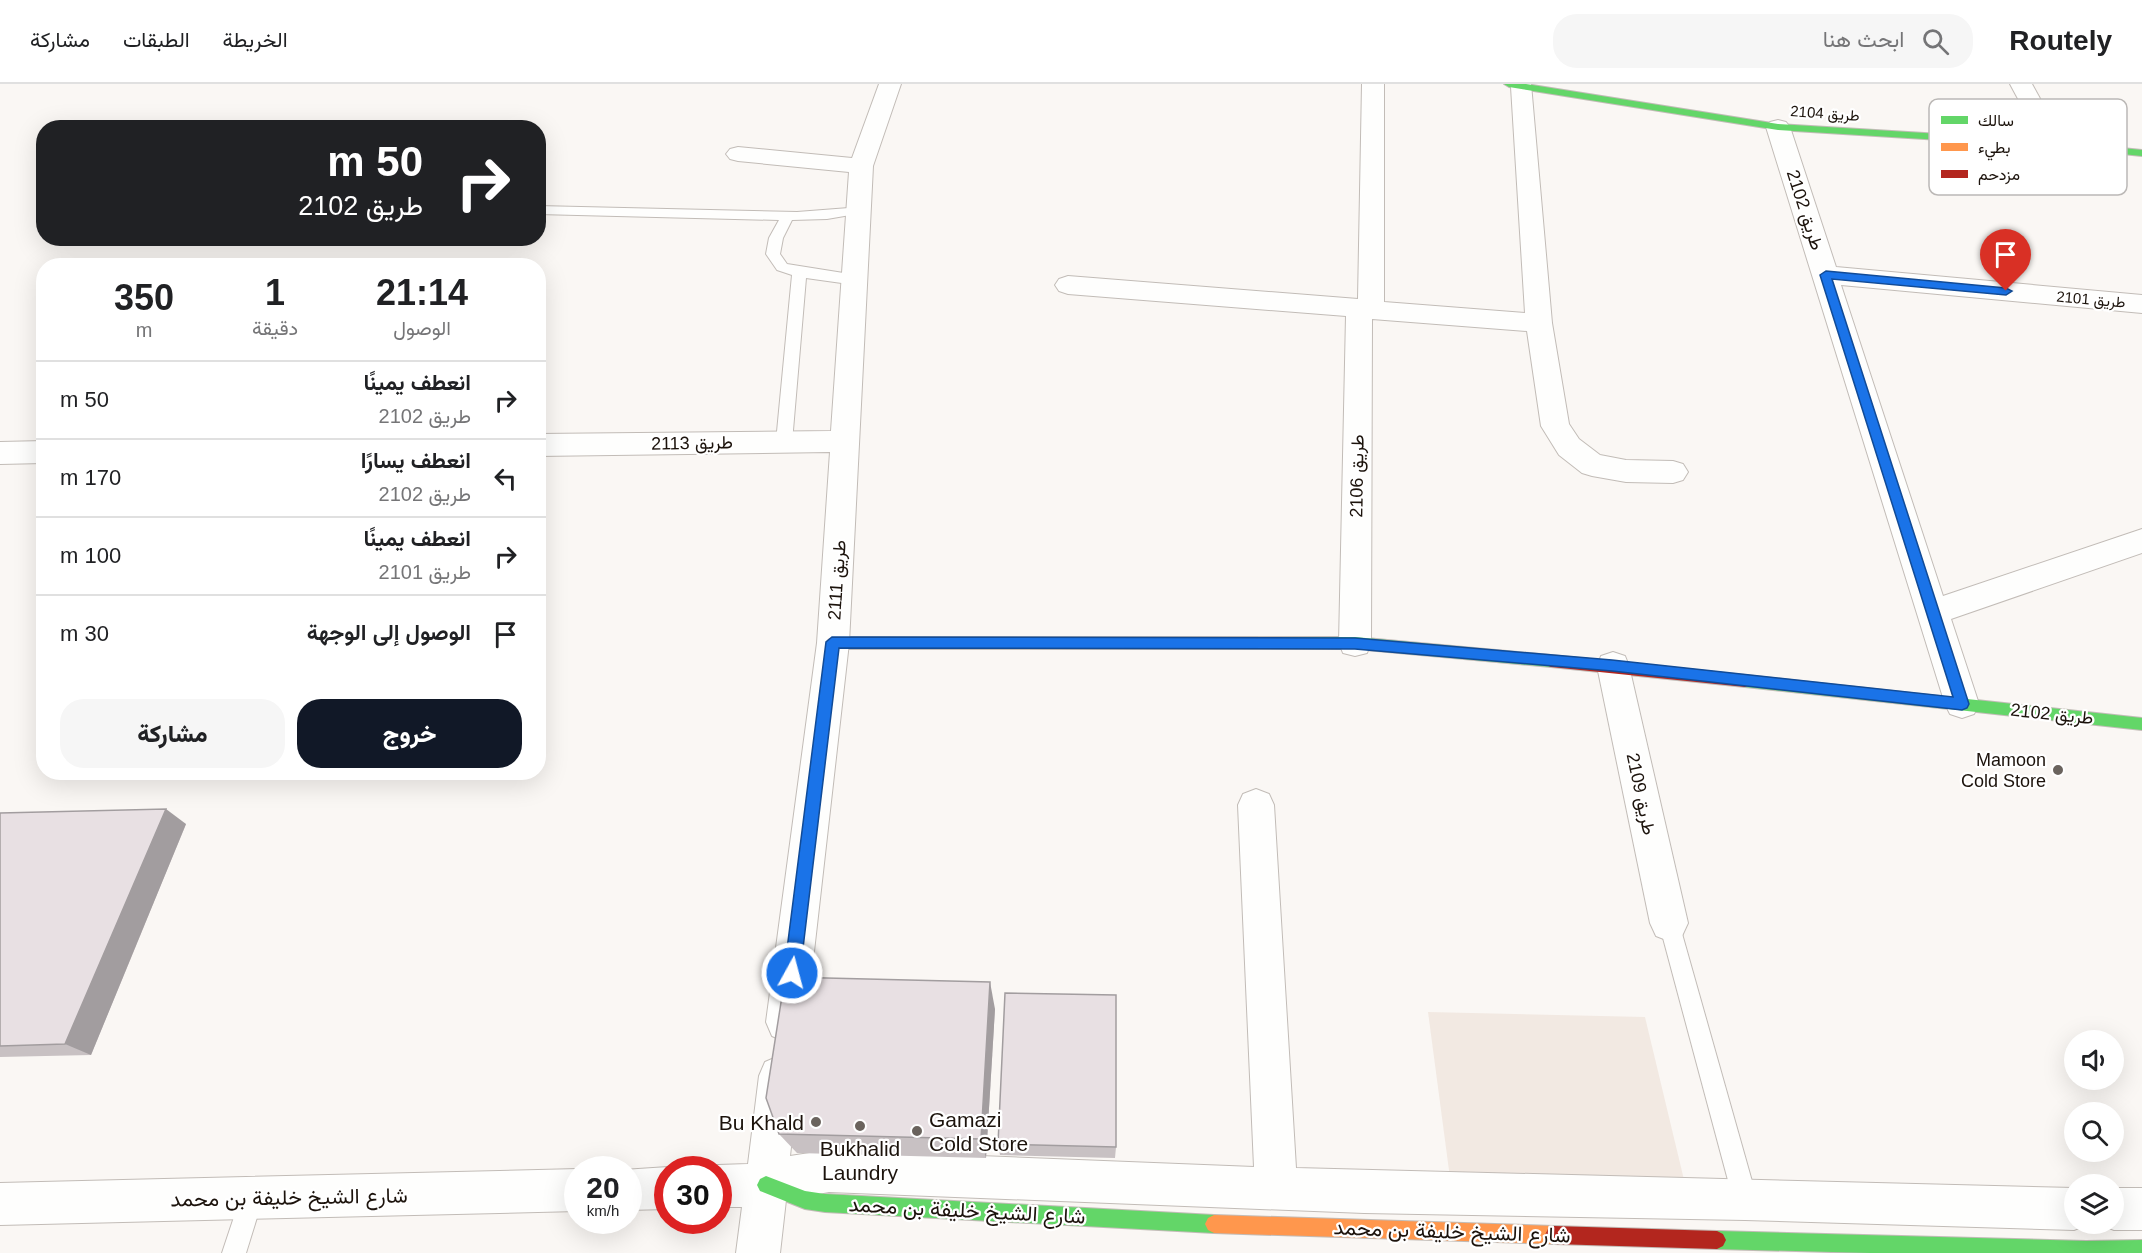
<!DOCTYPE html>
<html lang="ar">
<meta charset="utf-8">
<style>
:root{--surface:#fff;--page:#f6f6f6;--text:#202124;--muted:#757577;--line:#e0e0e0;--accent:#111827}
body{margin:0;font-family:Helvetica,Vazirmatn,sans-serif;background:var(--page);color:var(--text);direction:rtl;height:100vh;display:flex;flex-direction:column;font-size:22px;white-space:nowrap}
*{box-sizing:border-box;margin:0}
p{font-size:20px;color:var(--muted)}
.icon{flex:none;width:33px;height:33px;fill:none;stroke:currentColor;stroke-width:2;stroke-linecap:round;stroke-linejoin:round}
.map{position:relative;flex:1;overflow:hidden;direction:ltr}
.drawer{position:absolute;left:36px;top:174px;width:510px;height:522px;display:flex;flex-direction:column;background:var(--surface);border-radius:24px;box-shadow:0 6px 24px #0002;direction:rtl}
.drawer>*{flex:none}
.banner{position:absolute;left:36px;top:36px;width:510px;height:126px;border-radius:24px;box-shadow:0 6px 24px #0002;direction:rtl;background:#202124;color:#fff;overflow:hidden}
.controls{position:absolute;left:2064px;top:946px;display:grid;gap:12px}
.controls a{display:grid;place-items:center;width:60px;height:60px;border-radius:50%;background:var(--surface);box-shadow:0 6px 24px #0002;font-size:30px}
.speed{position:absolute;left:564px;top:1072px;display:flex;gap:12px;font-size:30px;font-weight:700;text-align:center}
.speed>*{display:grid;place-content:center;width:78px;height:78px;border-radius:50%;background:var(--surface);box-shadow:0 6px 24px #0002;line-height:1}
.speed small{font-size:15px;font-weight:400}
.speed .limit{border:9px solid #d22;background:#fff;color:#111}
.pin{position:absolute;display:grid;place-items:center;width:51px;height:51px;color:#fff;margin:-62px -26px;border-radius:50% 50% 50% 0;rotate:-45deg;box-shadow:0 0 6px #0007}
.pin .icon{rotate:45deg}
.me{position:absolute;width:66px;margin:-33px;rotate:7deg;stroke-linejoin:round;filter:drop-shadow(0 0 4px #0008)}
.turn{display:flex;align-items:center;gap:21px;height:126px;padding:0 24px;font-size:27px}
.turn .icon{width:78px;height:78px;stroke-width:2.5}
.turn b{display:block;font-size:42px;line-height:51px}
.eta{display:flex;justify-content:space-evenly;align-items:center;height:102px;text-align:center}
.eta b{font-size:36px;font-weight:800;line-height:42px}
.action{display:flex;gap:12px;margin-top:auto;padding:12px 24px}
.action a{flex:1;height:69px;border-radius:24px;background:var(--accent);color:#fff;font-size:24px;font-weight:800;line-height:69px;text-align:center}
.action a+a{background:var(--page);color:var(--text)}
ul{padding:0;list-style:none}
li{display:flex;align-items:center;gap:18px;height:78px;padding:0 24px;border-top:2px solid var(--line)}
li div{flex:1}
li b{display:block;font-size:22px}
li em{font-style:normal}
header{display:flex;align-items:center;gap:36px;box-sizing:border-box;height:84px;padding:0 30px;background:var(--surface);border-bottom:2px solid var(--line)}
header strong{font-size:28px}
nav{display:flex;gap:33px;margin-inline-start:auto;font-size:21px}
.search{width:420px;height:54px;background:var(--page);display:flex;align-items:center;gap:15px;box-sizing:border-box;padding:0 21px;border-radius:24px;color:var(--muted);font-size:22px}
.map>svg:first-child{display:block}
</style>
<header>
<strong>Routely</strong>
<div class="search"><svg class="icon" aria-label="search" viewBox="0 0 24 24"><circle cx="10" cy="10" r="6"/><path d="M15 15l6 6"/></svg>ابحث هنا</div>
<nav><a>الخريطة</a><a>الطبقات</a><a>مشاركة</a></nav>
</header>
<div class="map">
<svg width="2142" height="1169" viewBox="0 0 2142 1169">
<rect width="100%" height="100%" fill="#faf7f4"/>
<polygon fill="#f2e9e2" points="1428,928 1645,933 1685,1100 1450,1094"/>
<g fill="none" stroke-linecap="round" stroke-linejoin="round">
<defs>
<g id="lane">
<polygon points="538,122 797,128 862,123 864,126 862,129 827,135 792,136 783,154 780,170 787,180 856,191 863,196 856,201 806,194 792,358 790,362 778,362 776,358 792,191 777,186 766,170 769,154 779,136 538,130"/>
<polygon points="1669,829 1676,832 1679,839 1757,1115 1753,1123 1745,1127 1737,1123 1733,1115 1659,839 1662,832"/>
<polygon points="251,1102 259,1106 263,1114 246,1169 222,1169 243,1106"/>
</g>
<g id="street">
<polygon points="879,0 901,0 873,82 849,559 806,938 800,952 786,958 772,952 766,938 817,559 830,368 538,372 538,350 831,347 849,88 738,77 730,75 726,70 730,65 738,63 852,74"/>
<polygon points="1362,0 1384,0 1384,218 1525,229 1511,3 1513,0 1531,0 1552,239 1569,340 1579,355 1600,371 1626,376 1673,377 1683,380 1688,388 1683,396 1673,399 1626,398 1592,392 1582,389 1559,371 1541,342 1527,247 1372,235 1371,559 1367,569 1355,572 1343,569 1339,559 1346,232 1068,210 1059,207 1055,201 1059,195 1068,192 1358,215"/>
<polygon points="2010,0 2032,0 2065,60 2061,65 2053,67 2045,65"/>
<polygon points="1778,36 1786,38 1790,43 1836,183 2142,211 2142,229 1841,201 1943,512 2142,445 2142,469 1951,535 1979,620 1974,630 1962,634 1950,630 1945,620 1766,43 1770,38"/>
<polygon points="44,357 44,379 0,380 0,358"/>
<polygon points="1613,568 1625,572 1629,582 1688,839 1682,852 1669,857 1656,852 1650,839 1597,582 1601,572"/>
<polygon points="1256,705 1269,710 1274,721 1296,1084 2074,1104 2074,1140 2089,1140 2074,1146 1745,1136 1364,1129 829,1108 786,1116 780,1169 736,1169 742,1123 718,1123 718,1086 706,1086 718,1081 748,1080 759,992 765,978 779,972 793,978 799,992 790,1072 829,1066 1254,1083 1238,721 1243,710"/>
<polygon points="668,1083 676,1086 668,1086 668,1125 628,1126 628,1086 623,1086"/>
<polygon points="578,1085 581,1086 578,1086 578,1127 0,1141 0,1099"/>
<polygon points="2114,1104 2142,1104 2142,1146 2114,1146 2099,1140 2114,1140"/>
</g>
<g id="fast">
<polygon points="1504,0 1526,0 1778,40 2053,57 2142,66 2142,72 2053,63 1778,46 1509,3"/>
<polygon points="1109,553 1355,553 1551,571 1556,573 1558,577 1556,581 1551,583 1355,565 1109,565 1104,563 1102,559 1104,555"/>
<polygon points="1745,591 2142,634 2142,646 1745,603 1740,601 1738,597 1740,593"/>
<polygon points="766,1092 805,1107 825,1110 1214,1131 1220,1134 1223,1140 1220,1146 1214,1149 825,1128 805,1125 760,1107 757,1101 760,1095"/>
<polygon points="1717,1147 2086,1157 2142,1156 2142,1169 1870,1169 1717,1165 1711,1162 1708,1156 1711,1150"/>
</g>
<g id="slow">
<polygon points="833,553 1109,553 1114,555 1116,559 1114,563 1109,565 833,565 828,563 826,559 828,555"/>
<polygon points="1214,1131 1554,1142 1560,1145 1563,1151 1560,1157 1554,1160 1214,1149 1208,1146 1205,1140 1208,1134"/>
</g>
<g id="jam">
<polygon points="1551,571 1745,591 1750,593 1752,597 1750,601 1745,603 1551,583 1546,581 1544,577 1546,573"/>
<polygon points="1554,1142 1717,1147 1723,1150 1726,1156 1723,1162 1717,1165 1554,1160 1548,1157 1545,1151 1548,1145"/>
</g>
</defs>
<use href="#lane" stroke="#c2bcb7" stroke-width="2"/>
<use href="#street" stroke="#c2bcb7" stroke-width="2"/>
<use href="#fast" stroke="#c2bcb7" stroke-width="2"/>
<use href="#slow" stroke="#c2bcb7" stroke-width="2"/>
<use href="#jam" stroke="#c2bcb7" stroke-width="2"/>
<use href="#lane" fill="#fefefd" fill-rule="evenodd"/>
<use href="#street" fill="#fefefd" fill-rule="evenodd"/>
<use href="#fast" fill="#63d668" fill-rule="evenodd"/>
<use href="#slow" fill="#ff974d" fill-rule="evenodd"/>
<use href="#jam" fill="#b3261e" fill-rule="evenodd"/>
</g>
<g fill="#c8c1c3">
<polygon points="0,729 186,740 91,971 0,973"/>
<polygon points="995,925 986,1074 797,1069 779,1050"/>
<polygon points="998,1060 1116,1063 1115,1074 1000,1071"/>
</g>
<g fill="#a29d9f">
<polygon points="166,725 186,740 91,971 65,960"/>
<polygon points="990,898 995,925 986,1074 981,1055"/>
</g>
<g fill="#e8e0e3" stroke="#a29d9f" stroke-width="1.5">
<polygon points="166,725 65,960 0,962 0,729"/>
<polygon points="785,893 990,898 981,1055 779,1050 766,1014"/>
<polygon points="1005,909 1116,911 1116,1063 998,1060"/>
</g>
<polygon fill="#1a73e8" stroke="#114b97" stroke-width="1.5" points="1826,187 2006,204 2012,207 2006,211 1832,195 1969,620 1967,624 1962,626 1612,587 1355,565 839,564 800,889 798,894 792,897 786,894 784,889 826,558 832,553 1355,554 1612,576 1953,613 1820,191"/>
<g fill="#6a635d" stroke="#fff" stroke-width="2">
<circle cx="2058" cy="686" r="6"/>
<circle cx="816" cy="1038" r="6"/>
<circle cx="860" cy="1042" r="6"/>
<circle cx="917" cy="1047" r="6"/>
</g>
<g text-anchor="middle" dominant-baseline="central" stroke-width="4.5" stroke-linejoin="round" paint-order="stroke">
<g font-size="15" fill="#1c130c" stroke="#fff">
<text transform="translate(1825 29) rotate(4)">طريق 2104</text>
<text transform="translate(2091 215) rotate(5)">طريق 2101</text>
</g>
<g font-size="18" fill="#1c130c" stroke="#fff">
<text transform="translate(1805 126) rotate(72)">طريق 2102</text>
<text transform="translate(692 359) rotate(-1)">طريق 2113</text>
<text transform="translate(1357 392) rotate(-89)">طريق 2106</text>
<text transform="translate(837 496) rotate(-86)">طريق 2111</text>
<text transform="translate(2052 630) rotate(6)">طريق 2102</text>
<text transform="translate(1641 710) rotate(78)">طريق 2109</text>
</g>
<g font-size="18" fill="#1c130c" stroke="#fff" text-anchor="end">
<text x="2046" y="676">Mamoon<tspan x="2046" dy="21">Cold Store</tspan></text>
</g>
<g font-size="21" fill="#1c130c" stroke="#fff" text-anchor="start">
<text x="929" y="1035">Gamazi<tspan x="929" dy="24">Cold Store</tspan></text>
<text x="804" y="1038" text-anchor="end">Bu Khald</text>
<text x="860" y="1064" text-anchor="middle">Bukhalid<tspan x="860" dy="24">Laundry</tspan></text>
</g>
<g font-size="21" fill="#1c130c" stroke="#fff">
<text transform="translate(289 1113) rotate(-1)">شارع الشيخ خليفة بن محمد</text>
<text transform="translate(967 1126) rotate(3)">شارع الشيخ خليفة بن محمد</text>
<text transform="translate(1452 1147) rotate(2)">شارع الشيخ خليفة بن محمد</text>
</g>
</g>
<rect x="1929" y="15" width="198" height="96" rx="9" fill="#fff" stroke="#bbb8b6" stroke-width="1.5"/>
<rect x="1941" y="32" width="27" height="8" fill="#63d668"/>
<rect x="1941" y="59" width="27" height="8" fill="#ff974d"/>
<rect x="1941" y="86" width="27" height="8" fill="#b3261e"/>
<g font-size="16" fill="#1c130c">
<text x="1978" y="42">سالك</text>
<text x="1978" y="69">بطيء</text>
<text x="1978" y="96">مزدحم</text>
</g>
</svg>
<div class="controls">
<a><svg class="icon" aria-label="sound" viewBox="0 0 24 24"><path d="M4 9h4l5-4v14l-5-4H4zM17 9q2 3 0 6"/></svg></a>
<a><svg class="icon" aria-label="search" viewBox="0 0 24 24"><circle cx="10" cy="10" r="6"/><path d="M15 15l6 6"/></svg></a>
<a><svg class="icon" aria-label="layers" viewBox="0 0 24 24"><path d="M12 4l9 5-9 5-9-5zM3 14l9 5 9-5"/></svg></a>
</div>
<div class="speed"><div>20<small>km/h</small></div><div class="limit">30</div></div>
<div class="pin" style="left:2006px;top:207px;background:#d93025"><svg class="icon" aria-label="arrive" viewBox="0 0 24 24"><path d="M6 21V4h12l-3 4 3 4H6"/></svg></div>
<svg class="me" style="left:792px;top:889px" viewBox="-20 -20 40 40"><circle r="17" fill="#1a73e8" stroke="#fff" stroke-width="3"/><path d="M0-11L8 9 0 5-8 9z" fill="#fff"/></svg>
<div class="banner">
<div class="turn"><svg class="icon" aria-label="right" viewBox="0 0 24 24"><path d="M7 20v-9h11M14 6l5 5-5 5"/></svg><div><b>50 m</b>طريق 2102</div></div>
</div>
<section class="drawer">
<div class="eta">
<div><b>21:14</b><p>الوصول</p></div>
<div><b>1</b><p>دقيقة</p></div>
<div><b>350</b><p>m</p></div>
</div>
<ul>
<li><svg class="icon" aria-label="right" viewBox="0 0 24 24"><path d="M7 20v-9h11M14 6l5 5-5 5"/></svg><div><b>انعطف يمينًا</b><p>طريق 2102</p></div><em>50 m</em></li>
<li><svg class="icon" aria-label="left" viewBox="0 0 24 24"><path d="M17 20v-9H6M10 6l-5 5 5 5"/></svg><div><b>انعطف يسارًا</b><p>طريق 2102</p></div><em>170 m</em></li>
<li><svg class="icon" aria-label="right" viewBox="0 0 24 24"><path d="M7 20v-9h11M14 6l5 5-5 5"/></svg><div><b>انعطف يمينًا</b><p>طريق 2101</p></div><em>100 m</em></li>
<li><svg class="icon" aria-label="arrive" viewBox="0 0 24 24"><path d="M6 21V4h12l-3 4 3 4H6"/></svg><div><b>الوصول إلى الوجهة</b></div><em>30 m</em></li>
</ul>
<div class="action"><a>خروج</a><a>مشاركة</a></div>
</section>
</div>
